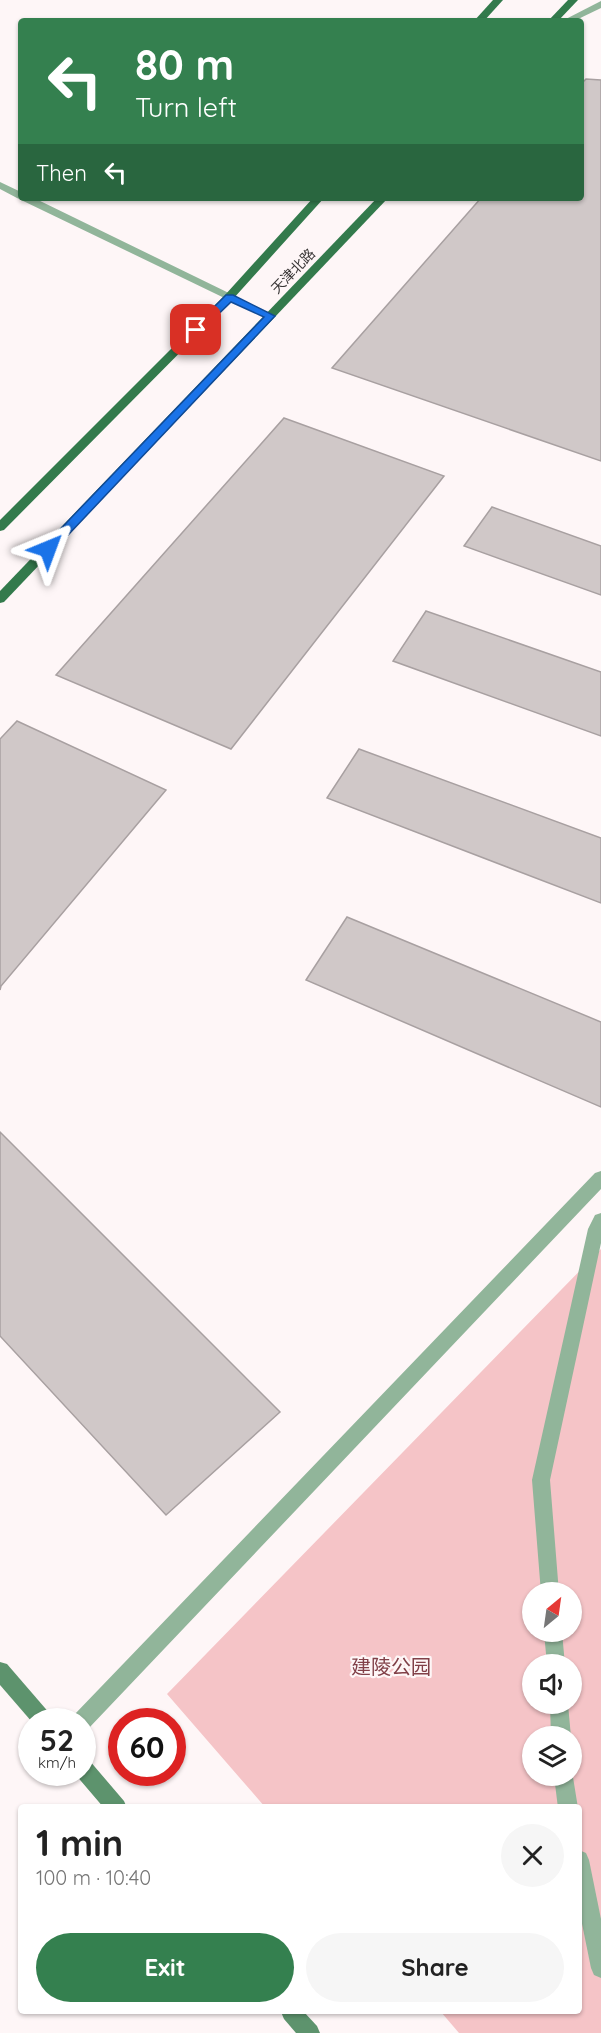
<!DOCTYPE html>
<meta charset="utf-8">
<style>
:root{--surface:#fff;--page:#f6f6f6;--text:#222;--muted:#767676;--accent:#34804f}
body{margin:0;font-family:Quicksand,"Noto Sans SC",sans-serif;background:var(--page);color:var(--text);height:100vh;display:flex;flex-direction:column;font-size:22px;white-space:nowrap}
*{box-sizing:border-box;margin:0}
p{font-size:20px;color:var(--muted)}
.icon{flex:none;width:33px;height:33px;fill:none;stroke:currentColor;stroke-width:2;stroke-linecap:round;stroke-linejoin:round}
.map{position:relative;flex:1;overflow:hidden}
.details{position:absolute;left:18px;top:1804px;width:564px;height:210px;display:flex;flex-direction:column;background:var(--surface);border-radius:6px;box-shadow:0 2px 4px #0004}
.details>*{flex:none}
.banner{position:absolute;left:18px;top:18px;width:566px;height:183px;border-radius:6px;box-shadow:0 2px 4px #0004;background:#34804f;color:#fff;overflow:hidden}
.needle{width:39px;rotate:29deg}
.controls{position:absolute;left:522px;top:1582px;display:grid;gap:12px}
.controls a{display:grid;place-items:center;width:60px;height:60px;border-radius:50%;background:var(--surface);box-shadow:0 2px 4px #0004;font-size:30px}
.speed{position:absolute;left:18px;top:1708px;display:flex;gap:12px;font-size:30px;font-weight:700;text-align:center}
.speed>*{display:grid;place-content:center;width:78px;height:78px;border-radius:50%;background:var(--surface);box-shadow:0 2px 4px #0004;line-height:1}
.speed small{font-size:15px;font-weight:400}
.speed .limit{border:9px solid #d22;background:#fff;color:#111}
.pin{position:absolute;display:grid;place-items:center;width:51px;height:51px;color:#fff;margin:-26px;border-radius:12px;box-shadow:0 3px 9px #0006}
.me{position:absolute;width:66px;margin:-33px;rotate:44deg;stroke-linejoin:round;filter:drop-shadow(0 0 4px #0008)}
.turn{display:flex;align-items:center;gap:21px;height:126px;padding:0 18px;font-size:27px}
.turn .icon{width:78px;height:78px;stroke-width:2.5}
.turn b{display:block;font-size:42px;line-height:51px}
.then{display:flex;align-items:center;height:57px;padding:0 18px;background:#0003;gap:12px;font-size:22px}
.round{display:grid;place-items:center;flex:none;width:63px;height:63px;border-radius:32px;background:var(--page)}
.headline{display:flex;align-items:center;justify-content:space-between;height:102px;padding:0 18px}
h1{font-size:36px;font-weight:700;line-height:45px}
.primary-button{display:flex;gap:12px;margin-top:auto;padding:12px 18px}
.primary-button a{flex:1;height:69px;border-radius:36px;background:var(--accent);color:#fff;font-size:24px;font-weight:700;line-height:69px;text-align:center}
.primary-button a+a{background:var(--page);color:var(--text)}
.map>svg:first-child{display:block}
</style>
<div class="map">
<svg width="601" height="2033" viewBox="0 0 601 2033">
<rect width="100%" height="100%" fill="#fef6f7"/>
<path fill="#f5c4c7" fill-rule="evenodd" d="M601 1249V2033H459L441 2012H579V1808L265 1807 167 1694ZM532 1593H572V1632H532ZM532 1665H572V1704H532ZM532 1737H572V1776H532Z"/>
<g fill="#d0c8c8" stroke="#a8a0a1" stroke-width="1.5">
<polygon points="586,79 601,80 601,461 332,368 481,198 580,198 580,85"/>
<polygon points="284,418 444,476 231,749 56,675"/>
<polygon points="492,507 601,546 601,595 464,546"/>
<polygon points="426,611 601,672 601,736 393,661"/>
<polygon points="17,721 166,790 1,986 0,990 0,739"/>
<polygon points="359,749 601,838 601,903 327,798"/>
<polygon points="347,917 601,1022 601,1107 306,980"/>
<polygon points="0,1132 280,1412 166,1515 0,1336"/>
</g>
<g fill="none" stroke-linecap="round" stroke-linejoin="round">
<g fill="#91b59a" fill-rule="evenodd">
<polygon points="0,182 21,192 21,198 34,198 276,316 270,319 266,318 17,198 0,189"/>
<polygon points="601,1171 601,1189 88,1729 82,1731 82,1722 71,1722 74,1715 595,1173"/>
<polygon points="601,1213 601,1243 550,1480 559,1593 541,1593 532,1480 588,1229 595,1215"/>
<polygon points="544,1632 562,1632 565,1665 547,1665"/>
<polygon points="550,1704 568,1704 571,1737 551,1737"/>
<polygon points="572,1771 578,1808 558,1808 554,1776 572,1776"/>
<polygon points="579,1850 586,1853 589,1860 601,1919 601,1978 594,1975 591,1968 579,1909"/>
</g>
<polygon fill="#91b59a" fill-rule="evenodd" points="601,1 601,8 574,21 562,21"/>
<g fill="#5d936d" fill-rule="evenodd">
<polygon points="0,1662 7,1664 51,1715 54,1722 32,1722 0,1685"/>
<polygon points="82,1758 89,1760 124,1801 127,1808 104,1808 75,1774 82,1773"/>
<polygon points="281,2012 304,2012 317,2026 320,2033 296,2033 284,2019"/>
</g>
<g fill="#337a4c" fill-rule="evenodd">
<polygon points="493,0 503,0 484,21 474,21"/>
<polygon points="568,0 578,0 558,21 548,21"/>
<polygon points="313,198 324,198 233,299 4,530 0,531 0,520 225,295"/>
<polygon points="377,198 388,198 4,602 0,603 0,591"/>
</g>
</g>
<polygon fill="#1a73e8" stroke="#114b97" stroke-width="1.5" points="226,295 233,295 275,316 52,552 44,552 44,546 264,317 231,302 200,332 193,332 193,328"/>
<g text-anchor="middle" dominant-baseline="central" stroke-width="4.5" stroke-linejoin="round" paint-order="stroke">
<g font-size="14" fill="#3a3737" stroke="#fef6f7">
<text transform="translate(293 271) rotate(-46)">天津北路</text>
</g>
<g font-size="20" fill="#814048" stroke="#fef6f7">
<text x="391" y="1666">建陵公园</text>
</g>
</g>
</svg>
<div class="controls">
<a><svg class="needle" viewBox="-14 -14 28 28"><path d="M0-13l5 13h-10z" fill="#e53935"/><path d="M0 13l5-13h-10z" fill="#767676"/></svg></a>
<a><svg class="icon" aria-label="sound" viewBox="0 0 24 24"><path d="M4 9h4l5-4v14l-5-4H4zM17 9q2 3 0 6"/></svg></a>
<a><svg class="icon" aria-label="layers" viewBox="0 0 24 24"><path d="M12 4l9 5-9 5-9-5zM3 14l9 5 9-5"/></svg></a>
</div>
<div class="speed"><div>52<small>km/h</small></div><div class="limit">60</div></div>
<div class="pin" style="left:196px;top:330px;background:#d93025"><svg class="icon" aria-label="arrive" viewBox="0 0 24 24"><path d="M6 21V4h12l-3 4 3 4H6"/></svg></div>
<svg class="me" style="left:48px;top:549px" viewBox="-20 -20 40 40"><path d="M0-17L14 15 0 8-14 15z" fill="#1a73e8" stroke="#fff" stroke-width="4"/></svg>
<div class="banner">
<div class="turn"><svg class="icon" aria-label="left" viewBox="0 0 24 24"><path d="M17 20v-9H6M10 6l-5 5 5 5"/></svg><div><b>80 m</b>Turn left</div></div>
<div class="then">Then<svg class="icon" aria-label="left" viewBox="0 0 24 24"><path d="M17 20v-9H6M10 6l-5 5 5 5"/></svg></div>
</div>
<section class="details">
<div class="headline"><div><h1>1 min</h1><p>100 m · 10:40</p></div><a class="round"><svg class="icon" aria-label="close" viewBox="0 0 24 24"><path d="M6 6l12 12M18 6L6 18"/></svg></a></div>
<div class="primary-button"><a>Exit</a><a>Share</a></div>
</section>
</div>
